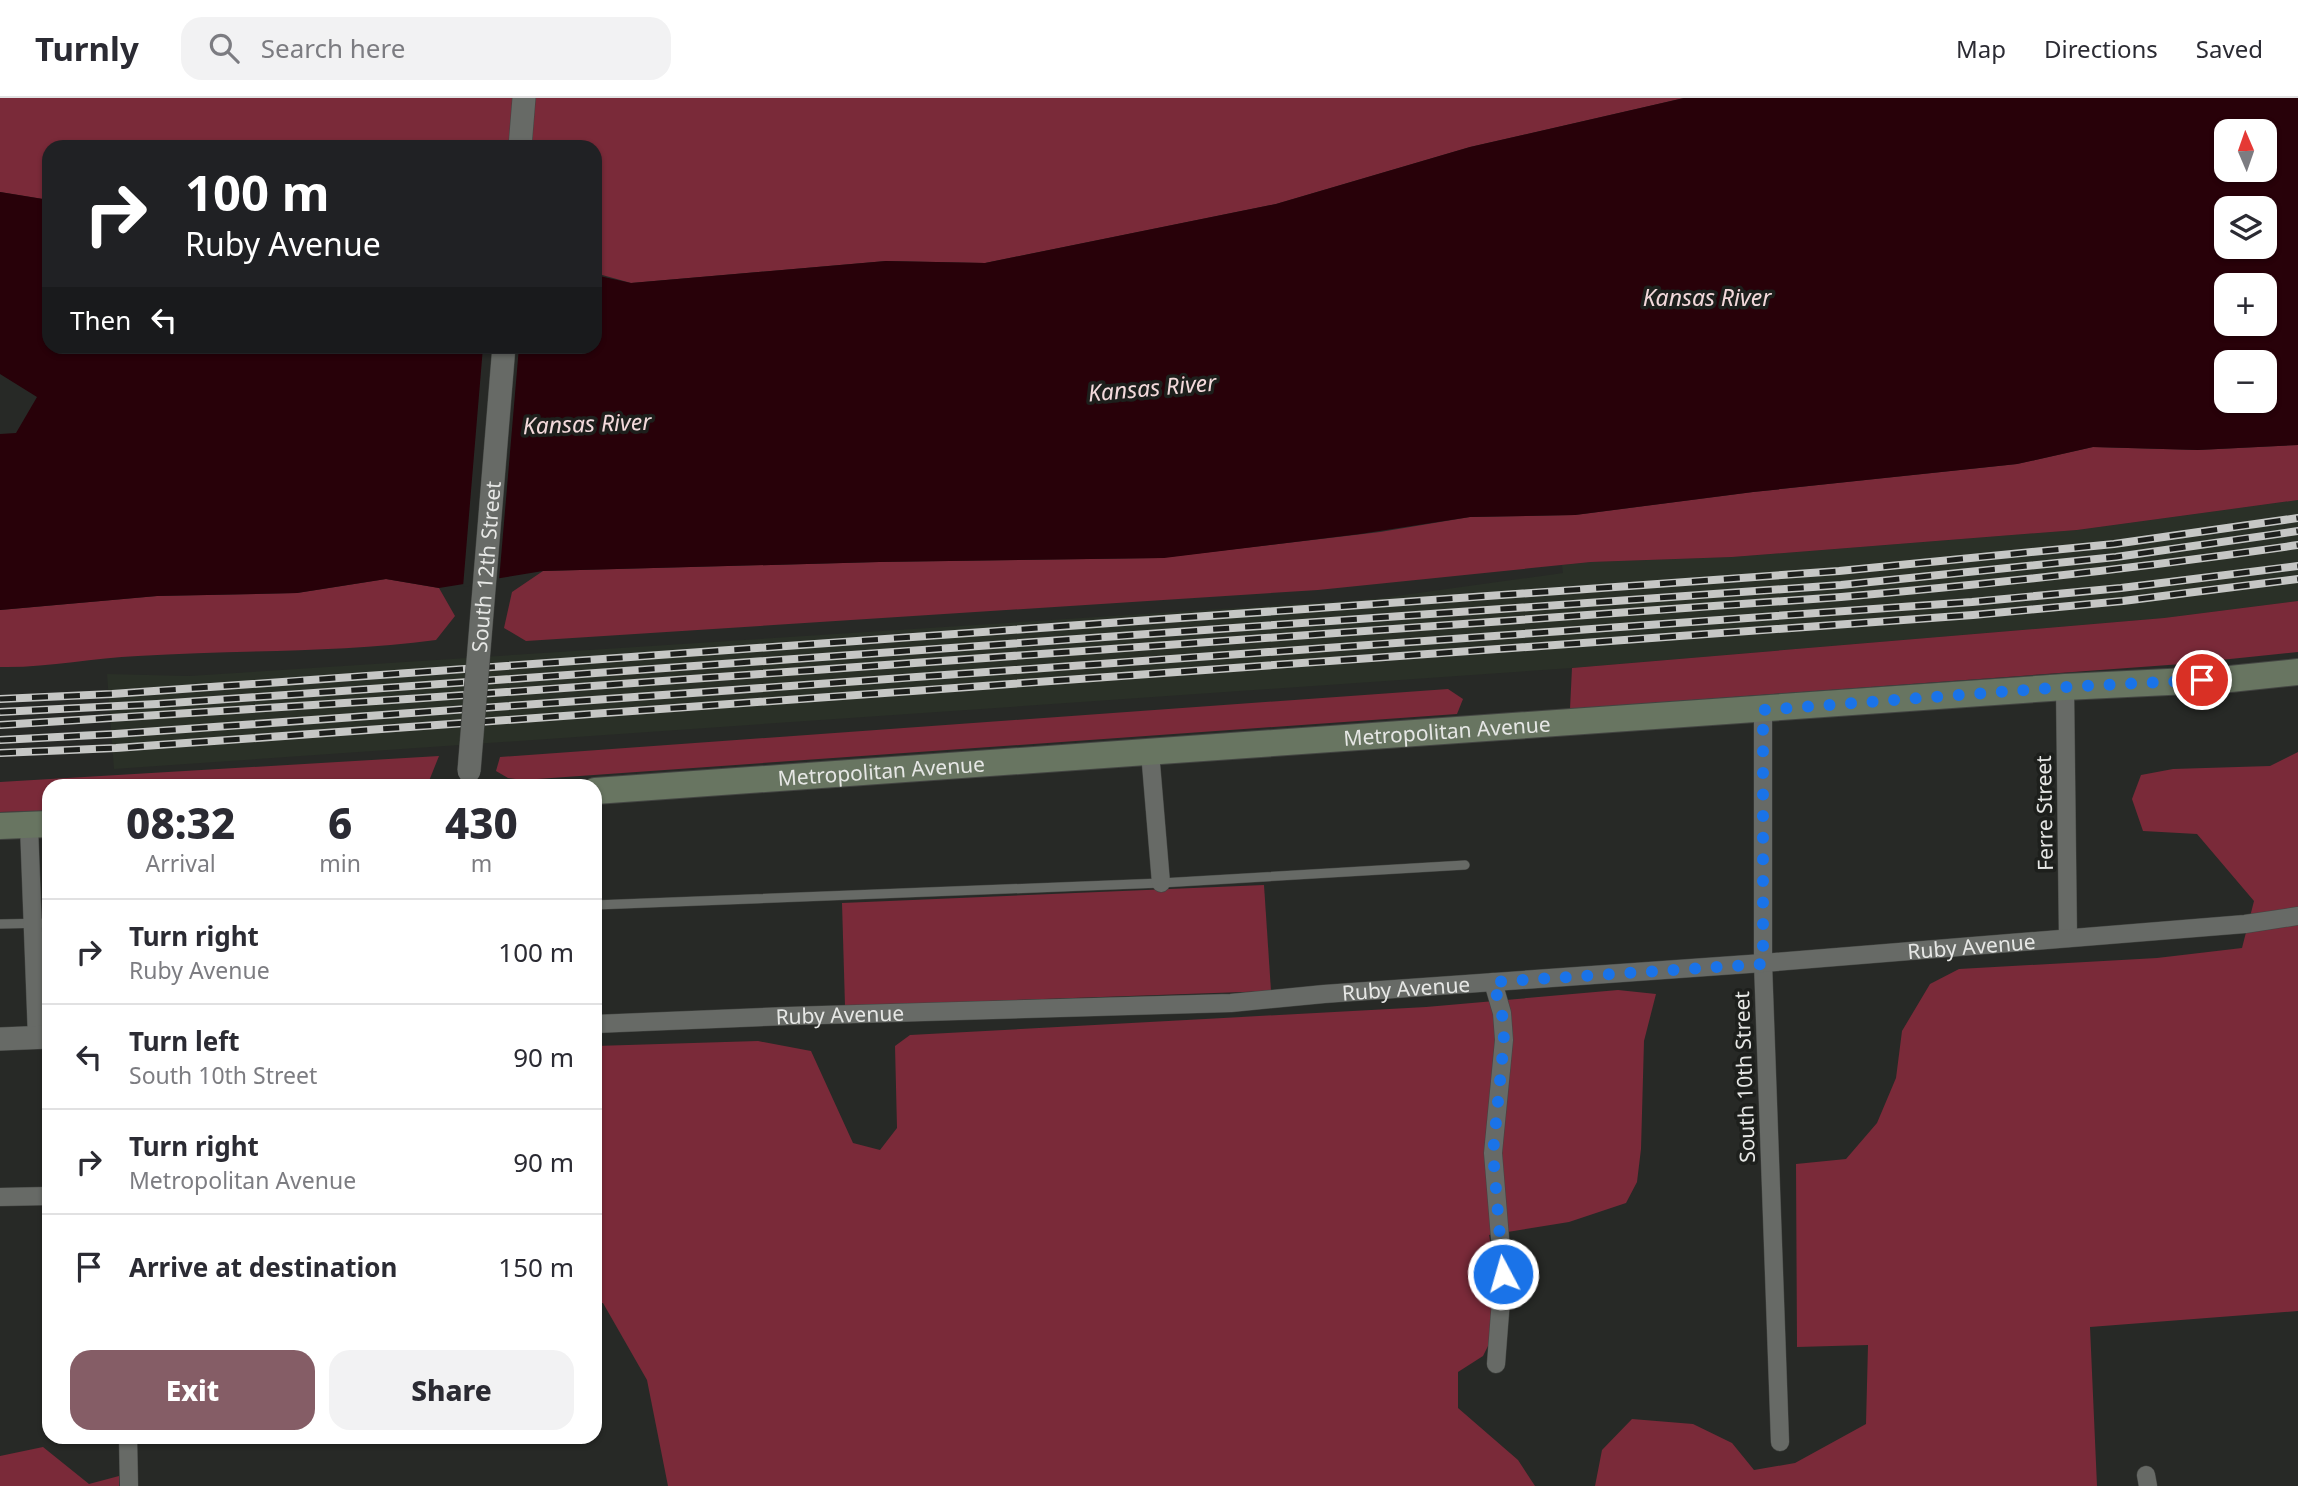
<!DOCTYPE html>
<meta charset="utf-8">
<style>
:root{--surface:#fff;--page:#f2f2f3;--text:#2b2b33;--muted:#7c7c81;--line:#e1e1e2;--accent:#855d66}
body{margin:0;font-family:"Noto Sans",sans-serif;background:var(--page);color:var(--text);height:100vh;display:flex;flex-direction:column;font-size:26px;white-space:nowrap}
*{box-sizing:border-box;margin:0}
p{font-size:23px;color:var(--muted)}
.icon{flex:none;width:38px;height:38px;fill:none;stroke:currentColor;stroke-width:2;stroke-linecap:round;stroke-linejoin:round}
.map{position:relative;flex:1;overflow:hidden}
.panel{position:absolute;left:42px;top:681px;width:560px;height:665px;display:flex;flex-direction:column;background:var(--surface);border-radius:21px;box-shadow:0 2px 5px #0004}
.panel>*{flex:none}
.top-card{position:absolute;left:42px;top:42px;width:560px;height:214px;border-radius:21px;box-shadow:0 2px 5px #0004;background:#202124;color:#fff;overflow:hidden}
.needle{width:46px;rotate:358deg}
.buttons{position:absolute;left:2214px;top:21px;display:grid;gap:14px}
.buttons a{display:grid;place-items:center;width:63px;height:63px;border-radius:14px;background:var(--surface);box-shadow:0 2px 5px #0004;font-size:35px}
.pin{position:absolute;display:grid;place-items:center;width:60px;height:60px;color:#fff;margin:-30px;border:4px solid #fff;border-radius:50%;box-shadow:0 2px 7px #0007}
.me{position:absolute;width:77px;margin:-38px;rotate:354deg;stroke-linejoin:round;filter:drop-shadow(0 0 5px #0008)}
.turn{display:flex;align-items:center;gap:24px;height:147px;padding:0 28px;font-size:32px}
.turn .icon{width:91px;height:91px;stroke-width:2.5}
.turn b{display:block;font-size:49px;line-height:60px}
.then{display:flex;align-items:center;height:66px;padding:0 28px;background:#0003;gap:14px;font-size:26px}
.eta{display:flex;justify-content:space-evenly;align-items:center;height:119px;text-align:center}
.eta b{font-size:42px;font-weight:800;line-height:49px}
.cta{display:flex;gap:14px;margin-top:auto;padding:14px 28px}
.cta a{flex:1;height:80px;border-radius:21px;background:var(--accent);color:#fff;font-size:28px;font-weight:800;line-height:80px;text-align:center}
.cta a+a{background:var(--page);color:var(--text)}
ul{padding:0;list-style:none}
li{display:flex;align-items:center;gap:21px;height:105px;padding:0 28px;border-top:2px solid var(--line)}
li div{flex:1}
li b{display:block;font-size:26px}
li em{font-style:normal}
header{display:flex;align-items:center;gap:42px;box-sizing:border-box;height:98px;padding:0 35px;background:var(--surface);border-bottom:2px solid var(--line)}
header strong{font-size:33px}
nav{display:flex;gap:38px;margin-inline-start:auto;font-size:24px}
.search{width:490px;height:63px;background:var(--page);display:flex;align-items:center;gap:18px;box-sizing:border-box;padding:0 24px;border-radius:21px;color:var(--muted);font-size:26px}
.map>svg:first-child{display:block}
</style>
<header>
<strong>Turnly</strong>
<div class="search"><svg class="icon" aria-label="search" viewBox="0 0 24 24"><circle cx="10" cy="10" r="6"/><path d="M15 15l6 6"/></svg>Search here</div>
<nav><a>Map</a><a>Directions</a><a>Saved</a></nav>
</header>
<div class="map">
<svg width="2298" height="1388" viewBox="0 0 2298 1388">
<rect width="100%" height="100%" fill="#272926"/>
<polygon fill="#2a3027" points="2298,402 2298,503 2164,520 1572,570 114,671 107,576 189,578 1375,501 1563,475 1562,467 1591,464 1732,459 2077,432"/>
<g fill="#7a2a39">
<polygon points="0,0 1684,0 1470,49 1276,106 985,165 886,163 631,185 595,175 595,49 49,49 49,102 0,94"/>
<polygon points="2298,347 2298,402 2077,432 1732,459 1591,464 1318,492 526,543 504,530 512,494 543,473 879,464 1159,460 1380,434 1470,419 1575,417 1753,394 2017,366 2093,349 2198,352"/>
<path d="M386 481 439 490 455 518 436 542C337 555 237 552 138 558 92 560 47 570 0 569V512L157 498 297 495Z"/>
<polygon points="2298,503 2298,554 2182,566 1570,611 1572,570 2164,520"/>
<polygon points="1448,591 1463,601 1457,616 523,682 508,680 496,673 500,659"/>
<polygon points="2298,654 2298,1213 2090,1229 2097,1388 1595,1388 1602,1352 1632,1321 1693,1326 1732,1345 1754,1372 1795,1365 1866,1326 1868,1247 1797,1249 1796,1066 1846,1061 1877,1025 1896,980 1902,933 1930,886 1959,871 2157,860 2242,850 2254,803 2197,736 2143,733 2132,701 2141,677 2173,671 2270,668"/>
<polygon points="439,658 429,683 392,688 49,688 49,713 0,714 0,684"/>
<polygon points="1264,787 1271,893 845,908 842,805"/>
<polygon points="1618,892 1656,896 1644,943 1641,1051 1637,1084 1626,1105 1569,1124 1489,1137 1495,1168 1489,1246 1483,1258 1458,1274 1458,1310 1518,1362 1535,1388 668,1388 647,1282 603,1205 595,1205 595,948 758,943 811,953 853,1045 880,1052 897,1030 895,948 910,937 1426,909"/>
<polygon points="43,1349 89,1386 119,1378 119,1388 0,1388 0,1358"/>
</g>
<path fill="#280109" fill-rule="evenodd" d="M1684 0H2298V347L2198 352 2093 349 2017 366 1753 394 1575 417 1470 419 1360 436 1164 460 879 464 543 473 439 490 386 481 297 495 157 498 0 512V336L16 335 37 299 0 276V94L49 102V248H595V177L631 185 886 163 985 165 1276 106 1470 49ZM2226 33H2264V72H2226ZM2226 110H2264V149H2226ZM2226 187H2264V226H2226ZM2226 264H2264V303H2226Z"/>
<polygon fill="#272926" points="483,249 519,249 499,483 463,489"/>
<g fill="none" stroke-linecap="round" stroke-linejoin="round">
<defs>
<g id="service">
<polyline points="595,807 1161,785 1465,767"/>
<polyline points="0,826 49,825"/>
</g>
<g id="minor">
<polyline points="2065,589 2068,840"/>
<polyline points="1763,612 1763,865 1780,1344"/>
<polyline points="1150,654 1161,785"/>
<polyline points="29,728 37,940"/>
<polyline points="1493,884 1502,915 1504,942 1493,1055 1503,1176 1496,1266"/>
<path id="s1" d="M595 926 788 918 1231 905 1324 896 1763 865 2245 826 2298 818"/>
<polyline points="0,1099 49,1098"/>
<polyline points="128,1339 129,1388"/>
<polyline points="2146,1377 2148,1388"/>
</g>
<g id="tertiary">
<polyline points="520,49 524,0"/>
<polyline points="0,941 49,939"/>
</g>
<g id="secondary">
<path id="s2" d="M595 693 2065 589 2230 581 2298 574"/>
<polyline points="0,728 49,726"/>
</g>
</defs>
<use href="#service" stroke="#434542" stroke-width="10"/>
<use href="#minor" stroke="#434542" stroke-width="19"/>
<use href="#tertiary" stroke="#434542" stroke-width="24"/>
<use href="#secondary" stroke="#434542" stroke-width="28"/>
<use href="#service" stroke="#676a66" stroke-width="9"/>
<use href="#minor" stroke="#676a66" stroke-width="18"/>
<use href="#tertiary" stroke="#676a66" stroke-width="23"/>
<use href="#secondary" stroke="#687561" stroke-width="26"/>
<defs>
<g id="rail">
<polyline points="0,601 112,596 1839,473 2114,446 2298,420"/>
<polyline points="0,614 157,606 1841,487 2116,459 2298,433"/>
<path d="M0 627 423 600 1841 499C1994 486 2146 469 2298 447"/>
<polyline points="0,642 115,636 1972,504 2121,490 2298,468"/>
<polyline points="0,655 116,650 1973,517 2123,503 2298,481"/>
</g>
</defs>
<use href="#rail" stroke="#c6c7c5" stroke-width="8"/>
<use href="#rail" stroke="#1d1f1c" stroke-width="5" stroke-dasharray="16" stroke-linecap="butt"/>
<defs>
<g id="tertiary-bridge">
<path id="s3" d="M469 673 504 248"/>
</g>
</defs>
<use href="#tertiary-bridge" stroke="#434542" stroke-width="24" stroke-linecap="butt"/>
<use href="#tertiary-bridge" stroke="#676a66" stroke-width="23"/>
</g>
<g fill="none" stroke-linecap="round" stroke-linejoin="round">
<polyline stroke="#1a73e8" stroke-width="12" stroke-dasharray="0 21.6" points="1503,1176 1493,1055 1504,942 1502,915 1493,884 1763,866 1763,612 2065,589 2202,582"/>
</g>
<g text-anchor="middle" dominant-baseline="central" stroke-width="7" stroke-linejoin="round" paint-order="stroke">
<g font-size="21" fill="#e6e7e5" stroke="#1d1f1c">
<text stroke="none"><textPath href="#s3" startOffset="205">South 12th Street</textPath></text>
<text stroke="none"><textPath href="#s2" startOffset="854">Metropolitan Avenue</textPath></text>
<text stroke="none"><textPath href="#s2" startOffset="287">Metropolitan Avenue</textPath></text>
<text transform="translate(2044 715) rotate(-91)">Ferre Street</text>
<text stroke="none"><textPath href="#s1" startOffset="1379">Ruby Avenue</textPath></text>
<text stroke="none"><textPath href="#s1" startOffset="812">Ruby Avenue</textPath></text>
<text stroke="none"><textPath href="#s1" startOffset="245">Ruby Avenue</textPath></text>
<text transform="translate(1744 979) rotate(-92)">South 10th Street</text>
</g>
<g font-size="23" font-style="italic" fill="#f3d9db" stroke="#1d1f1c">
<text x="1707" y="199">Kansas River</text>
<text transform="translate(1152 289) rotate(-5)">Kansas River</text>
<text transform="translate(587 325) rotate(-2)">Kansas River</text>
</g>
</g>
</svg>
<div class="buttons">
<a><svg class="needle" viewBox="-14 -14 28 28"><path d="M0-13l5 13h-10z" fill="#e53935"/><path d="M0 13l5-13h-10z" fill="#7c7c81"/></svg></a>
<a><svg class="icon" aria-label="layers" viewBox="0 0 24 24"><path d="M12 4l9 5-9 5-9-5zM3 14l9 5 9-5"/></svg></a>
<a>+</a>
<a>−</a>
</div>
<div class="pin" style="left:2202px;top:582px;background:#d93025"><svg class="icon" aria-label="arrive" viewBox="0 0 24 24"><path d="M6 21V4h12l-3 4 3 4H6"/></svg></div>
<svg class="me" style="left:1503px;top:1176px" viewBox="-20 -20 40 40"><circle r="17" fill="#1a73e8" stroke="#fff" stroke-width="3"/><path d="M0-11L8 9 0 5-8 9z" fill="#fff"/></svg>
<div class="top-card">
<div class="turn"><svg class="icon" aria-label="right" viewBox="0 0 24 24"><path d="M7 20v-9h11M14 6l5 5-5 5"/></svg><div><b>100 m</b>Ruby Avenue</div></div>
<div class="then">Then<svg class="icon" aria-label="left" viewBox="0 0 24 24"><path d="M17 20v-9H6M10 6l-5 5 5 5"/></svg></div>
</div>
<section class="panel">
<div class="eta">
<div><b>08:32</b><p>Arrival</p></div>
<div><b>6</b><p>min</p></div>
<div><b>430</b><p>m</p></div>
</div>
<ul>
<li><svg class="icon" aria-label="right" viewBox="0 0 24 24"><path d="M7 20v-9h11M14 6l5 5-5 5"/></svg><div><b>Turn right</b><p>Ruby Avenue</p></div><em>100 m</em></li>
<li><svg class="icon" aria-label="left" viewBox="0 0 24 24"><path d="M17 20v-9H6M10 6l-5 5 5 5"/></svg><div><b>Turn left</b><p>South 10th Street</p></div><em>90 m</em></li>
<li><svg class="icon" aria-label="right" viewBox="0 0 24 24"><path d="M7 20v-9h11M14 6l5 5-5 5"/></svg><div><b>Turn right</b><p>Metropolitan Avenue</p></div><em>90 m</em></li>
<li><svg class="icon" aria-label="arrive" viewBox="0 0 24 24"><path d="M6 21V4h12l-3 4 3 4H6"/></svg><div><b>Arrive at destination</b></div><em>150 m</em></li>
</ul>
<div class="cta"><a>Exit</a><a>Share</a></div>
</section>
</div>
